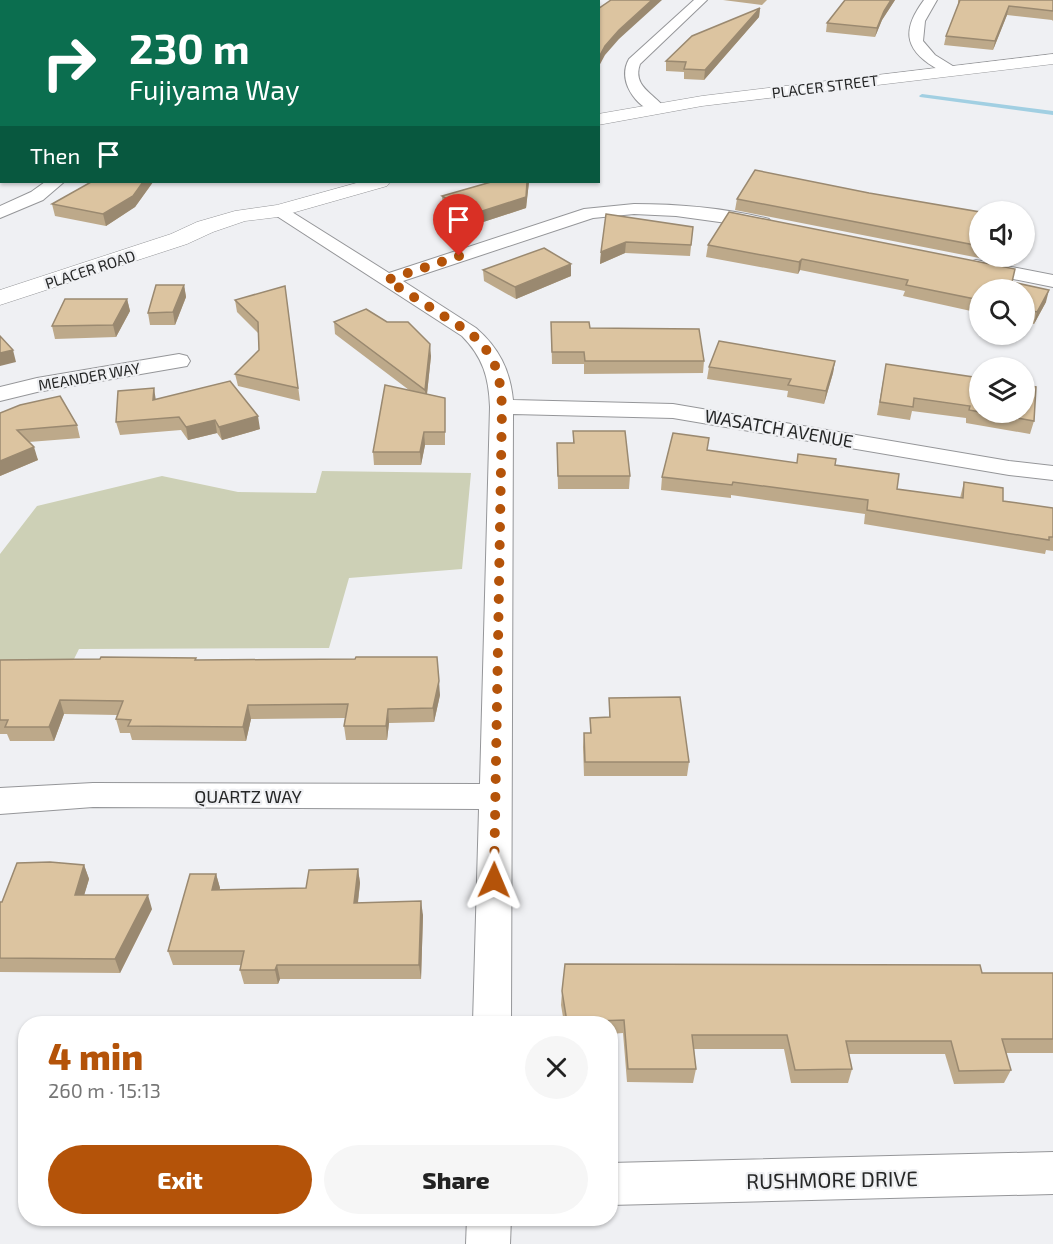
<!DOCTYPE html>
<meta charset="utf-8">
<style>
:root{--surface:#fff;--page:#f6f6f6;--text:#222;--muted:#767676;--accent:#b45309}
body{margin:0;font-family:"Exo 2",sans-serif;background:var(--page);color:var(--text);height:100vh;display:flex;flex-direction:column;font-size:22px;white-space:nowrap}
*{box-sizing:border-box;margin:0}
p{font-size:20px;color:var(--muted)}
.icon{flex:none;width:33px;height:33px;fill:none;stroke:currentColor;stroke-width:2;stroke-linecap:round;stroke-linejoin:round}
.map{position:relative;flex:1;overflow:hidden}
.side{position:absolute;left:18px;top:1016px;width:600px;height:210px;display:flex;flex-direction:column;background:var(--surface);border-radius:24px;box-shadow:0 2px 4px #0004}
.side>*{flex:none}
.top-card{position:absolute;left:0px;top:0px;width:600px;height:183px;box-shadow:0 2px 4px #0004;background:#0b6e4f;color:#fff;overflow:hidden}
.controls{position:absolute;left:969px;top:201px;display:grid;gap:12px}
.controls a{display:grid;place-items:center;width:66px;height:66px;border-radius:50%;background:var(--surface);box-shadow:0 2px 4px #0004;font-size:30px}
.pin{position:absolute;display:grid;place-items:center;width:51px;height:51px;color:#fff;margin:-62px -26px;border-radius:50% 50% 50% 0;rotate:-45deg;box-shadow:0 0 6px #0007}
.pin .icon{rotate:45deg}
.me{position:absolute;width:66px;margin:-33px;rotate:1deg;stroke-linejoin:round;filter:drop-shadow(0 0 4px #0008)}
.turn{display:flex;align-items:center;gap:21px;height:126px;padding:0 30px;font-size:27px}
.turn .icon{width:78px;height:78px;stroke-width:2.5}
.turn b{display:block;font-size:42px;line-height:51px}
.then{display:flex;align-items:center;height:57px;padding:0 30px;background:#0003;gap:12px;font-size:22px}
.round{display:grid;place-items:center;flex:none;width:63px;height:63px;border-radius:32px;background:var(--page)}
.headline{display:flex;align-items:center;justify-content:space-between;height:102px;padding:0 30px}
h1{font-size:36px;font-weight:800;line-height:45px;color:var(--accent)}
.button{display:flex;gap:12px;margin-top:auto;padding:12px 30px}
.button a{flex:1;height:69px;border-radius:36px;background:var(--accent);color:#fff;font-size:24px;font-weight:800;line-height:69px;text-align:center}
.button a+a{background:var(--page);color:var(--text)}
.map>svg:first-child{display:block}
</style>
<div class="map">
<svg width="1053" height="1244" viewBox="0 0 1053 1244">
<rect width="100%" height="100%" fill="#eff0f3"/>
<polygon fill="#cdd0b6" points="322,471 471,473 462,569 349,578 329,648 79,649 73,661 0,664 0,554 37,506 162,476 238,492 316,493"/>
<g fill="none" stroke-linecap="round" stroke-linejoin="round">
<g fill="#a1cfe2" fill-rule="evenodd">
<polygon points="922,94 1053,111 1053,115 920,97 919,96"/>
<rect x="0" y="139" width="2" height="4"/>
</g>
<defs>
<g id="street">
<path d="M694 0H707L640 64C632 86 653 93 665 108L657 113C635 107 617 80 629 59Z"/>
<path d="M924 0H937L925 21 923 41 935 55 956 68 958 71 956 74C947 76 942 72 934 67 903 48 903 28 924 0Z"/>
<rect x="0" y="68" width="2" height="9"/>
<polygon points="45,182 64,182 43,200 0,218 0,206 31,192"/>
<path d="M634 204C679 204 725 208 769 219L772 223 769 227 763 228 676 216 634 214 593 218 403 281 476 328C499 348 510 370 513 400L673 404 1009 461 1053 466V480L1009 475 673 418 513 414 511 1023H473L479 809 93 807 0 814V788L93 783 480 784 490 407C489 378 483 357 462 336L269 211 272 207H284L389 273 584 209Z"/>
<polygon points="976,260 1053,275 1053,287 969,270 966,266 969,262"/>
<polygon points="179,354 187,356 190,361 187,366 37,392 0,401 0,387 37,378"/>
<polygon points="1053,1152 1053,1194 610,1205 610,1163"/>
<polygon points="467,1218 511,1218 510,1244 466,1244"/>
</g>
<g id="secondary">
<polygon points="1053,54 1053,64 702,106 598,125 598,114 702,96"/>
<polygon points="360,182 390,182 387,186 278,217 245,221 213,232 187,244 0,305 0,290 171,234 197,222 235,211 277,205"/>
</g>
</defs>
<use href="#street" stroke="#959699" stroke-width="2"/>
<use href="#secondary" stroke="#959699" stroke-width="1"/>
<use href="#street" fill="#fff" fill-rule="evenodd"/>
<use href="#secondary" fill="#fff" fill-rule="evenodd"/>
</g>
<g fill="#bda98a">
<polygon points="723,0 767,0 762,5"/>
<polygon points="845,0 895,0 882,20 875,37 826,32 827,23"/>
<polygon points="958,0 1053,0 1053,21 1052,20 1007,15 993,50 944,45 946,36 958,7"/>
<polygon points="760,8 759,17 704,80 684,79 684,72 666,71 666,61"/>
<polygon points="0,80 2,81 2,105 0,104"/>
<polygon points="91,182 153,182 135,207 106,226 55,216 52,204"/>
<polygon points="491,182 529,182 526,208 474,225 443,207 442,196"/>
<polygon points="869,193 980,212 980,256 1017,256 1015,265 735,210 737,199"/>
<polygon points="606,214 693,227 690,256 625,253 600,264 601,252"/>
<polygon points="708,245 1012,282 1046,302 1034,324 1024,322 1024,290 980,290 980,313 903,296 905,291 800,270 798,274 706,257"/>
<polygon points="483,270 571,276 516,299 484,281"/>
<polygon points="184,285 186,297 175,325 150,325 148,313"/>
<polygon points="285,286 300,401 238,386 235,374 259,350 258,333 237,312 235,300"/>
<polygon points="127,299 130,311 116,337 55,339 52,326"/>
<polygon points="334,322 431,356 427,394 445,398 445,445 425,445 421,465 374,465 373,452 409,390 335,334"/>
<polygon points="551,322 590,328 704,361 703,373 584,374 584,364 552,364"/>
<polygon points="835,361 833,373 824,404 787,397 788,391 707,379 709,367"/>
<polygon points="886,364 980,378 980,412 1024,412 1034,421 1030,434 966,423 966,418 912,411 910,420 877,415"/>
<polygon points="156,399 260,429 222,440 217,433 188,440 181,430 120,435 116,422"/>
<polygon points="0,413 77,425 80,438 29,442 38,460 0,476"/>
<polygon points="573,431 630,476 629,489 558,489 557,443 573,443"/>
<polygon points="708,451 797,463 835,465 897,489 960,498 964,482 1003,501 1053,508 1053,551 1046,550 1045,554 864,524 865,514 731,495 731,498 661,490 662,477"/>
<polygon points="0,660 196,660 440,695 434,722 389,723 387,740 346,740 344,726 345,718 251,719 246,741 132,740 130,733 120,733 116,719 117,715 64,714 54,741 10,741 7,734 0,734"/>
<polygon points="609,698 689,762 687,776 584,776 583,747 584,733 590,733 590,718 609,717"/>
<polygon points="84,865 89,879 84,895 152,909 120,973 0,972 0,902 2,902"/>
<polygon points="358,869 360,883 358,903 423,915 421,979 280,979 278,984 244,984 240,970 241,965 173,965 168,951 216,874 220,888 219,890 306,888"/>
<polygon points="982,973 1053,973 1053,1053 1006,1053 1011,1070 1004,1083 954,1084 945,1054 849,1054 852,1069 848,1083 791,1083 784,1049 694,1049 696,1069 693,1083 627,1082 623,1033 610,1034 610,1023 564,1023 561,1005 562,991"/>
</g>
<g fill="#9a8970">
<polygon points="652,0 662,0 619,39 605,55 598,68 598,59 605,46 619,30"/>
<polygon points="891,0 895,0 882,20 875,37 877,28 884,11"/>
<polygon points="1009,6 1007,15 993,50 995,41"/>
<polygon points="760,8 759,17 704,80 705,70"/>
<polygon points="0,170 2,175 2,179 0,180"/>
<polygon points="143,182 153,182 135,207 106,226 103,214"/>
<polygon points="527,182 529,182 526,208 474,225 473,214"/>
<polygon points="626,242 625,253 600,264 601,252"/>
<polygon points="802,259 800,270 798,274 799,262"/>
<polygon points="571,264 571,276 516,299 515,287"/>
<polygon points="184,285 186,297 175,325 173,312"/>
<polygon points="1049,290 1046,302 1034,324 1037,312"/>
<polygon points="127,299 130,311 116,337 113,325"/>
<polygon points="430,344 431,356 426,403 425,390"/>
<polygon points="13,350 16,362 0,366 0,353"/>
<polygon points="835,361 833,373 824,404 826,391"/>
<polygon points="154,388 156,401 153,400"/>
<polygon points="258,416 260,429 222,440 219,427"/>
<polygon points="215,420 217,433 188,440 186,427"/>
<polygon points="424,432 425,445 421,465 420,452"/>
<polygon points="34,447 38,460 0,476 0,461"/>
<polygon points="439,681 440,695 434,722 433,708"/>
<polygon points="60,700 64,714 54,741 49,727"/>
<polygon points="248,705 251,719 246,741 243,727"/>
<polygon points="388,709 389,723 387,740 386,726"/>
<polygon points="84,865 89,879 80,909 75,895"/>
<polygon points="358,869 360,883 356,917 354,903"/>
<polygon points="216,874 220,888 216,904 212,890"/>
<polygon points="148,895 152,909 120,973 115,959"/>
<polygon points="421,901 423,915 421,979 419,965"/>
<polygon points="277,965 280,979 278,984 275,970"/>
</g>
<g fill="#dcc4a0" stroke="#9a8970" stroke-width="1.5">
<polygon points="611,0 652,0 619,30 605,46 598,59 598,9"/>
<polygon points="845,0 891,0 884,11 877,28 827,23"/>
<polygon points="960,0 1053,0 1053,11 1009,6 995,41 946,36"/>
<polygon points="760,8 705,70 684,69 686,62 666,61 692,36"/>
<polygon points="0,80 2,81 2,95 0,95"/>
<rect x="0" y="144" width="2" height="24"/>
<polygon points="755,170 869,193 980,212 980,246 737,199"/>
<polygon points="91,182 143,182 133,196 103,214 52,204"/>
<polygon points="491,182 527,182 526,197 473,214 442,196"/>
<polygon points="729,212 1015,269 1012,282 1049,290 1037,312 1024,309 1024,290 980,290 980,300 906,285 908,280 802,259 799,262 708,245"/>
<polygon points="606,214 693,227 691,245 626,242 601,252"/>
<polygon points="544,248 571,264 515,287 483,270"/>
<polygon points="156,285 184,285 173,312 148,313"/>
<polygon points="285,286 298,388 235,374 259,350 258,322 235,300"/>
<polygon points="65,299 127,299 113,325 52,326"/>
<polygon points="366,309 387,322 408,322 430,344 425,390 334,322"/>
<polygon points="551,322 589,322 590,328 699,329 704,361 585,361 584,352 552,352"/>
<polygon points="0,336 13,350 0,353"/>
<polygon points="719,341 835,361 826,391 788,385 791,379 709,367"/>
<polygon points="886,364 980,378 980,412 969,410 970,406 914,398 913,407 880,402"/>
<polygon points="230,381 258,416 219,427 215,420 186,427 179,417 116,422 118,391 154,388 153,400"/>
<polygon points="385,385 445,398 445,432 424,432 420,452 373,452"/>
<polygon points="1024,385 1036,387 1034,421 984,412 1024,412"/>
<polygon points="60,396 77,425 17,430 34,447 0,461 0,413 20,405"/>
<polygon points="573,431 625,431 630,476 558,476 557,443 574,443"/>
<polygon points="673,433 709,438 707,450 797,463 798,454 836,459 835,465 899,474 897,489 963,498 964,482 1003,488 1003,501 1053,508 1053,537 1049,537 1049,540 867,510 868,500 733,482 732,485 662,477"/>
<polygon points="101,657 196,658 195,660 355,659 356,657 437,657 439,681 433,708 388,709 386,726 344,726 348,704 248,705 243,727 128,726 131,720 116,719 123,701 60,700 49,727 5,727 8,720 0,720 0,660 100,659"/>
<polygon points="680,697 689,762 585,762 584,733 591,733 590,718 610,717 609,698"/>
<polygon points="50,862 84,865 75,895 148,895 115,959 0,958 0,902 2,902 17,863"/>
<polygon points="358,869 354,903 421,901 419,965 277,965 275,970 240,970 244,951 168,951 190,874 216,874 212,890 306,888 309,870"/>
<polygon points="565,964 980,965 982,973 1053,973 1053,1039 1002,1039 1011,1070 959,1071 951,1041 846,1041 852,1069 795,1070 787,1035 692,1035 696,1069 628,1069 624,1020 567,1022 562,991"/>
</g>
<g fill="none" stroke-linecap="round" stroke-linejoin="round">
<path stroke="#b45309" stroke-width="10" stroke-dasharray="0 18" d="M459 256 387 280 469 332C496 355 500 373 502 407L494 880"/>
</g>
<g text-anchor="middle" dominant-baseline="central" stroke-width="4.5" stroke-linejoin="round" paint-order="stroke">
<g font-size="15" fill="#252626" stroke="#eff0f3">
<text transform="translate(825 86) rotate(-7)">PLACER STREET</text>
<text transform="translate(90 269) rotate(-18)">PLACER ROAD</text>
<text transform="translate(89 376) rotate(-10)">MEANDER WAY</text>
</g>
<g font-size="18" fill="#252626" stroke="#eff0f3">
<text transform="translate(779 428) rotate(10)">WASATCH AVENUE</text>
<text x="248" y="796">QUARTZ WAY</text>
</g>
<g font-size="21" fill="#252626" stroke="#eff0f3">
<text transform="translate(832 1179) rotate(-1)">RUSHMORE DRIVE</text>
</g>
</g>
</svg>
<div class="controls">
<a><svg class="icon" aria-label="sound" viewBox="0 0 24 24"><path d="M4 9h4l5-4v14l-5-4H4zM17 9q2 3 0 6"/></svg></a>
<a><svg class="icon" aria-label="search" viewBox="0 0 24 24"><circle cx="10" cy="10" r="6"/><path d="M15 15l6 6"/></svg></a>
<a><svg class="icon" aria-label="layers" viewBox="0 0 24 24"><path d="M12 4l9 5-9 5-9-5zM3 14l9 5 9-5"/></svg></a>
</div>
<div class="pin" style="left:459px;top:256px;background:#d93025"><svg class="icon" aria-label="arrive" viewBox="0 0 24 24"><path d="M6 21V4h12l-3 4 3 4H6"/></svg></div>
<svg class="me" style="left:494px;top:880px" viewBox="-20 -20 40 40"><path d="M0-17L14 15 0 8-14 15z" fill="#b45309" stroke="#fff" stroke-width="4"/></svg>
<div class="top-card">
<div class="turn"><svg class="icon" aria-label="right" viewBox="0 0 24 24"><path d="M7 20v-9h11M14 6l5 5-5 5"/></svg><div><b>230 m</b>Fujiyama Way</div></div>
<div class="then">Then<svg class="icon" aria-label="arrive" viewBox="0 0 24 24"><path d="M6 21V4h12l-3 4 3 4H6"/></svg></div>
</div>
<section class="side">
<div class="headline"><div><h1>4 min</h1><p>260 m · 15:13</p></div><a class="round"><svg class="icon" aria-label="close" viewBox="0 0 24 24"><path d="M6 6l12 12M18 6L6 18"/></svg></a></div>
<div class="button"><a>Exit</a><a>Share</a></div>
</section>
</div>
